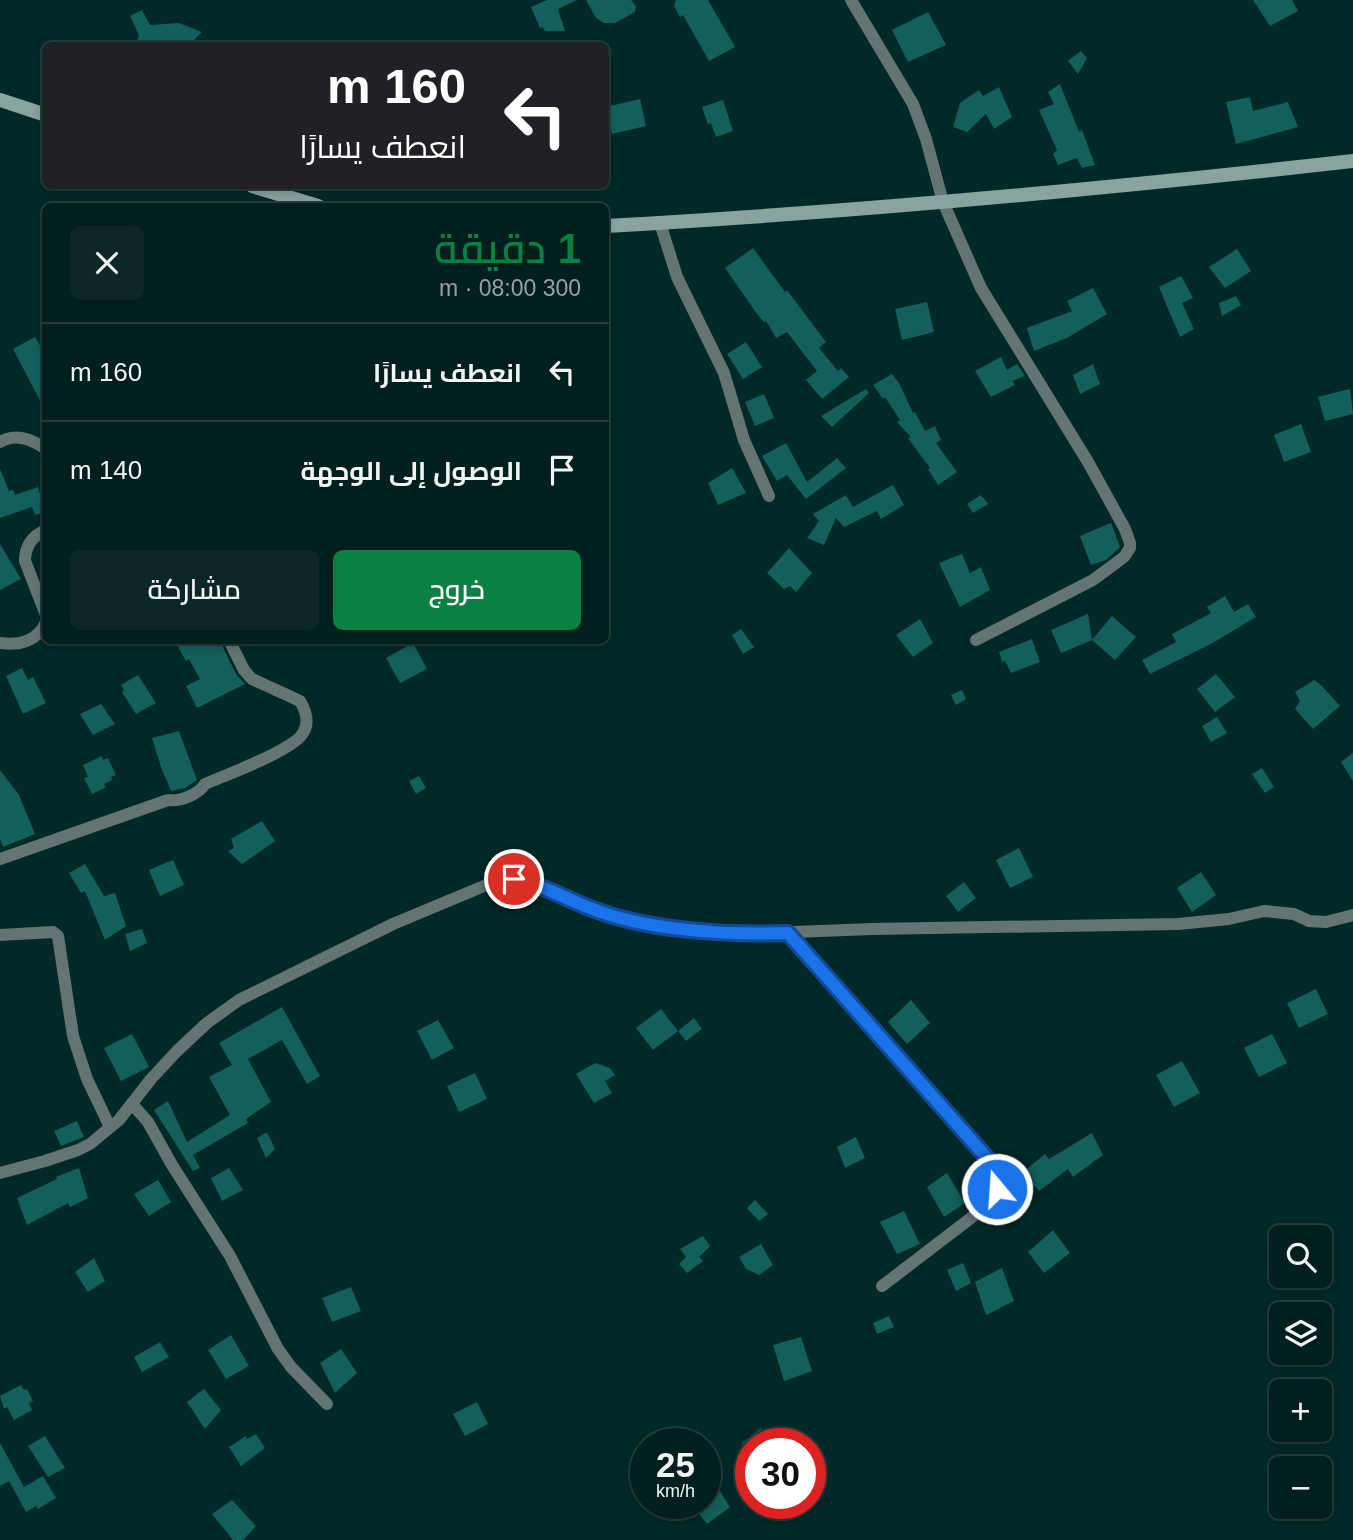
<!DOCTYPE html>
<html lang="ar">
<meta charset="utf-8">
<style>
:root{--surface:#011f1d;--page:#0b2726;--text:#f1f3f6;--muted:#96a2a4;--line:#233d3b;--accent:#0b8043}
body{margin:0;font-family:Helvetica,Cairo,sans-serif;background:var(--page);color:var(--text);direction:rtl;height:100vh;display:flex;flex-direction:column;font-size:26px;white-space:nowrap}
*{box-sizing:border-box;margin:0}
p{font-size:23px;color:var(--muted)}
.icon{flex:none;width:38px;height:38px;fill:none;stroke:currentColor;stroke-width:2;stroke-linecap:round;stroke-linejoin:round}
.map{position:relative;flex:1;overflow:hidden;direction:ltr}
.details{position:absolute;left:42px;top:203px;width:567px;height:441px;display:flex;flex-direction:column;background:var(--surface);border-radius:10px;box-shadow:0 4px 10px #0003,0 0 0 2px var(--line);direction:rtl}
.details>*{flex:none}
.top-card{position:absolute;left:42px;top:42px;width:567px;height:147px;border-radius:10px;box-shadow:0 4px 10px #0003,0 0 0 2px var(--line);direction:rtl;background:#202124;color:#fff;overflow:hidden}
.fabs{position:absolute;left:1269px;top:1225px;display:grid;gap:14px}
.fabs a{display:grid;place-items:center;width:63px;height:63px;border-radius:10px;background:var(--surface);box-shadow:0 4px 10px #0003,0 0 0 2px var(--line);font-size:35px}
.speed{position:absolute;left:630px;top:1428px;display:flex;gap:14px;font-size:35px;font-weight:700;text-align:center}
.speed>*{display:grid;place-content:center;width:91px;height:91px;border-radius:50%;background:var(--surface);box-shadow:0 4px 10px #0003,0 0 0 2px var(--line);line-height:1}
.speed small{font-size:18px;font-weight:400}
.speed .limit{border:10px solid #d22;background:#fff;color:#111}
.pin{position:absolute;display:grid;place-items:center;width:60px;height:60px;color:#fff;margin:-30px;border:4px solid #fff;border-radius:50%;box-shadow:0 2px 7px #0007}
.me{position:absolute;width:77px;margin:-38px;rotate:342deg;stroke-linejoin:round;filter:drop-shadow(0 0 5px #0008)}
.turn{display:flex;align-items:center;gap:24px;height:147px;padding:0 28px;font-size:32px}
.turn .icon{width:91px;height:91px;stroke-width:2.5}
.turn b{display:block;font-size:49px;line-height:60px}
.round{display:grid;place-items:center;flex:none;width:74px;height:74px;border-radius:10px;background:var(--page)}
.headline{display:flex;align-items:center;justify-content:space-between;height:119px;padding:0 28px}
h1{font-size:42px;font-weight:600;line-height:52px;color:var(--accent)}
.primary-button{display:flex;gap:14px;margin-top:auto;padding:14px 28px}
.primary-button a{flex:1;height:80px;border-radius:10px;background:var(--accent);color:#fff;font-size:28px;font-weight:600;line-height:80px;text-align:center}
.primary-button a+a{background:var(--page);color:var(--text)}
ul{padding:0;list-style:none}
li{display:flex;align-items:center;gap:21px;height:98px;padding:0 28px;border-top:2px solid var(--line)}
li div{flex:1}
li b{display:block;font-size:26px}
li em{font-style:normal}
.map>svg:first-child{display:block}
</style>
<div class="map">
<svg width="1353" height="1540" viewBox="0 0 1353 1540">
<rect width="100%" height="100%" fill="#012927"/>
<g fill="#135f5b">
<polygon points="547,0 577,0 558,9 565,31 545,31 543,27 540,28 531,7"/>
<polygon points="586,0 631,0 636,6 635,12 615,23 604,23 596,18"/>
<polygon points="676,0 708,0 735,47 709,61 683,15 680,17 674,6"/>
<polygon points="1253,0 1292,0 1298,11 1270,26"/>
<polygon points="142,10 150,25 179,23 202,32 188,46 135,46 139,35 130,16"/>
<polygon points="928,12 946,45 908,62 892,30"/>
<polygon points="1081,51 1087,58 1078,74 1068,61"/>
<polygon points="1060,84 1079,132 1082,130 1095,165 1082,168 1077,158 1058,165 1053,154 1057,150 1039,110 1054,104 1048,92"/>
<polygon points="999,87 1012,117 994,129 986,114 967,132 953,127 960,103 979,90 983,96"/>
<polygon points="1250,97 1253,111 1288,102 1298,127 1236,144 1226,102"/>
<polygon points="640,99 646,126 612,134 606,107"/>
<polygon points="723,100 733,131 716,137 711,123 708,124 702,107"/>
<polygon points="753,248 785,292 787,290 826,342 819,348 838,371 841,368 849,377 822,399 806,380 817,371 787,332 776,338 766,321 764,322 757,314 725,268"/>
<polygon points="1237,249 1251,271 1225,288 1209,267"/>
<polygon points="1181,276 1193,298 1182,303 1194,329 1180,337 1159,287"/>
<polygon points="1093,288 1107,314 1067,338 1034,351 1027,328 1072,311 1067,301"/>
<polygon points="1236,296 1241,305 1222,316 1219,303"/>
<polygon points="927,302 934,332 902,340 895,309"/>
<polygon points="35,337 46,356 46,412 13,349"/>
<polygon points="746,342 762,367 743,379 727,354"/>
<polygon points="1001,357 1007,370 1017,364 1025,376 1012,381 1015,385 991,397 975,371"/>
<polygon points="1093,364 1100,384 1080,394 1073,375"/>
<polygon points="892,374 899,383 913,413 915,412 925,431 935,426 941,440 936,443 957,472 938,485 928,469 930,468 908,438 911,437 897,422 900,420 885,397 883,399 873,385"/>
<polygon points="866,389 869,393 832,427 821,416"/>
<polygon points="1350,389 1353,414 1325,421 1318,397"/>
<polygon points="764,394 774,418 755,426 745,402"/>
<polygon points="1301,424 1311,452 1284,462 1274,435"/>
<polygon points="786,443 807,482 837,458 846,468 806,499 787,475 777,481 762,456"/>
<polygon points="732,468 746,493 718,505 708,483"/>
<polygon points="0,469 9,491 13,490 15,495 38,487 46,512 35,515 32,507 0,518"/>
<polygon points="893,485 904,505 881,519 877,511 844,527 836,518 824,545 807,538 819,521 813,514 846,495 853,507"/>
<polygon points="981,495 988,504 973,513 967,504"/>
<polygon points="1111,523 1120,547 1106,560 1091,565 1080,536"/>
<polygon points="0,544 21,579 0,590"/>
<polygon points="789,548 812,573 796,592 790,586 784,589 767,573"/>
<polygon points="962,554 970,573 981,567 990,590 960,607 939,563"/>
<polygon points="1225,596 1234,612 1248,604 1256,617 1211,644 1150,674 1142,660 1176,642 1172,634 1211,613 1207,607"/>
<polygon points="1088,614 1092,640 1061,653 1051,630"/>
<polygon points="1112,616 1136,637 1115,660 1092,640"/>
<polygon points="920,619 933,643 913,657 896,635"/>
<polygon points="741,629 754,647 743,654 732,635"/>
<polygon points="1032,639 1040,662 1011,673 1005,661 1002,662 999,652"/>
<polygon points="174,640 213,640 216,646 221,643 236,674 245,684 197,708 186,686 200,679 189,659 186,661"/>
<polygon points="413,643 427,669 400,683 386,658"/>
<polygon points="22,668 28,680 33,677 46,703 23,714 6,676"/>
<polygon points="1216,674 1235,697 1215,712 1197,689"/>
<polygon points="138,675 156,703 136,714 122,692 124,690 121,685"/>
<polygon points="1314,680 1321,685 1340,706 1313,729 1295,709 1300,701 1295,692"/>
<polygon points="962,690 966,699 956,705 951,695"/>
<polygon points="101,704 115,724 93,735 80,714"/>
<polygon points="1217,717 1227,733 1211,742 1202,726"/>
<polygon points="179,731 197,780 185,788 171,791 161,767 152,738"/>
<polygon points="1353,753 1353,781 1341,762"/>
<polygon points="102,756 103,760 108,758 116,775 111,777 112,780 104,784 106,787 92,794 84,778 88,777 83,765"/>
<polygon points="1262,768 1274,787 1265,793 1252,774"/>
<polygon points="0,770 19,795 35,834 3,847 0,839"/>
<polygon points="419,776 426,788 416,794 409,781"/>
<polygon points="262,821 275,841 242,864 228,851 234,848 231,839"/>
<polygon points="1019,848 1033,877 1010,888 996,860"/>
<polygon points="173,860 184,885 160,896 149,870"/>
<polygon points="85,864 104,896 115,893 126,926 105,940 85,891 81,893 69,873"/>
<polygon points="1201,872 1216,895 1192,912 1177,888"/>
<polygon points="964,882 976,898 958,912 946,896"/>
<polygon points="142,929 147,943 130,951 125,934"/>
<polygon points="1316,989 1328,1014 1299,1028 1287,1003"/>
<polygon points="911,1000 930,1023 907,1044 888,1022"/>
<polygon points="282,1007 320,1076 307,1084 282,1040 248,1059 271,1102 246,1119 248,1123 193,1155 200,1168 193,1171 154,1110 168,1101 187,1142 230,1115 209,1077 232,1065 219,1043"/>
<polygon points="661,1009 678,1031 653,1050 636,1028"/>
<polygon points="694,1018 702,1029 686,1041 678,1031"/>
<polygon points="438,1020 454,1048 432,1060 417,1031"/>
<polygon points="132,1034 149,1067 121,1081 104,1048"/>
<polygon points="1272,1034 1287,1063 1259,1077 1244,1048"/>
<polygon points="1182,1061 1200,1093 1174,1107 1156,1075"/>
<polygon points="595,1063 610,1068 615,1075 605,1081 612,1093 594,1103 576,1074"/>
<polygon points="475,1073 487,1099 459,1112 447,1086"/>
<polygon points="77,1121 84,1137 61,1146 54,1131"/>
<polygon points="267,1132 275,1149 266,1158 257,1138"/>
<polygon points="1092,1133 1103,1155 1073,1177 1068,1169 1039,1191 1022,1173 1045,1154 1049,1159"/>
<polygon points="856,1137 865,1158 845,1168 837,1147"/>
<polygon points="79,1168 88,1198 70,1207 68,1203 27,1225 17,1198 57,1179 56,1177"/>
<polygon points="229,1168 243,1190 222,1201 211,1178"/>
<polygon points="947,1173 965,1203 944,1217 927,1187"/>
<polygon points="158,1180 171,1202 149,1216 134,1194"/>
<polygon points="755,1200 768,1214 759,1221 747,1208"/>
<polygon points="904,1211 920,1244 897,1254 880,1222"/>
<polygon points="1053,1230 1070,1253 1044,1273 1028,1252"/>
<polygon points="703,1236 710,1246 699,1257 703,1261 687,1273 679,1264 686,1257 680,1249"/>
<polygon points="761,1244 773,1265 759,1275 746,1269 739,1257"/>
<polygon points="94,1258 105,1281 88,1292 75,1272"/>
<polygon points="963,1263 971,1283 956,1291 947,1270"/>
<polygon points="1002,1268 1014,1301 986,1315 975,1282"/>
<polygon points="351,1287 361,1311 332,1322 322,1298"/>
<polygon points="889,1316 894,1327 877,1334 873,1323"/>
<polygon points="231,1335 249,1366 226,1379 208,1350"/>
<polygon points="801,1337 812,1371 784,1381 773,1345"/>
<polygon points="160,1342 169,1357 142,1372 134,1357"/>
<polygon points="341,1349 357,1373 335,1393 320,1363"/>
<polygon points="21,1385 24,1390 27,1389 33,1401 29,1403 32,1410 14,1420 7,1407 4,1409 0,1396"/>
<polygon points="204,1389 221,1410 205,1429 187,1402"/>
<polygon points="477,1402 488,1424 465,1436 453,1414"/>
<polygon points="761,1428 769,1444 741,1444"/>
<polygon points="256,1434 265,1448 241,1466 229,1447 246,1436 247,1439"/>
<polygon points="45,1436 65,1468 48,1477 28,1446"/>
<polygon points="0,1443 24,1487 43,1476 56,1498 38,1509 36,1506 26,1512 9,1481 0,1486"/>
<polygon points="712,1479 730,1507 707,1524 691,1503 705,1503 705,1485"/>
<polygon points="232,1500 256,1526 243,1540 233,1540 212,1514"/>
</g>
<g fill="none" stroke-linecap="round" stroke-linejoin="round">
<g stroke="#647473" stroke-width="12">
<polyline points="851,0 913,104 926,139 943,202 981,288 1088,462 1125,529 1130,543 1130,548 1124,557 1093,580 976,640"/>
<polyline points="660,223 677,277 724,373 744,440 769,496"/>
<path d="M0 442C16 433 31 439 46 449"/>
<path d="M46 530C32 536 25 546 25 561L46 615"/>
<path d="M0 643C19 646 38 641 46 622"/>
<path d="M0 859 168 800C180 802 199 794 205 784 226 775 294 750 303 733 310 722 306 711 300 701L252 679 244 670 229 640"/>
<polyline points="788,933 995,1167 997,1189 984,1208 882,1286"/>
<polyline points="0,935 53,932 58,936 73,1036 87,1079 110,1127"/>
<polyline points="132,1104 148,1122 172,1165 230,1256 278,1349 291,1367 327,1404"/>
<polyline points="0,1173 45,1161 78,1150 90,1144 119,1120 151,1079 177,1051 207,1023 239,1000 393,924 496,881 514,879 529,882 564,895 590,908 672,928 745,934 871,929 1178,924 1229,919 1264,911 1294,914 1309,921 1326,922 1353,915"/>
</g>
<g stroke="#89a3a1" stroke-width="14">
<polyline points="0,100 46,115"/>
<polyline points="252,186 318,206"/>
<path d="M606 226C855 212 1104 189 1353 161"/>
</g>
</g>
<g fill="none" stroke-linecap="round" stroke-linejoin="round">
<defs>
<path id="route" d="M514 879C541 884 564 898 590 908 647 931 727 935 788 933L995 1167 997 1189"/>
</defs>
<use href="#route" stroke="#114b97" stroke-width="18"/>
<use href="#route" stroke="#1a73e8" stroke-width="12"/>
</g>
</svg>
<div class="fabs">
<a><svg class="icon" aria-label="search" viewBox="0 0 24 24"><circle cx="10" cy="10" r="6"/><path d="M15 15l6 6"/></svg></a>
<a><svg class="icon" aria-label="layers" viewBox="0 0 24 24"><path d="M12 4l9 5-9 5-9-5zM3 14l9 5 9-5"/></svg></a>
<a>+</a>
<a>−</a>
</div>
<div class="speed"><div>25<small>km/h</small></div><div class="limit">30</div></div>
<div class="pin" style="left:514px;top:879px;background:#d93025"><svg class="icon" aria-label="arrive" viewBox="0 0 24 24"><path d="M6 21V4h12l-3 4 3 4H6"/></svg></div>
<svg class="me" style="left:997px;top:1189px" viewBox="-20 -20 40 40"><circle r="17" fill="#1a73e8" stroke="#fff" stroke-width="3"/><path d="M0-11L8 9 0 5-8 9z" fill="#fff"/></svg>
<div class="top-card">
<div class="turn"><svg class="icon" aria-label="left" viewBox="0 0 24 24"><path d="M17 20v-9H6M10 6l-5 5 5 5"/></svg><div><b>160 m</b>انعطف يسارًا</div></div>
</div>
<section class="details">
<div class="headline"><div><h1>1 دقيقة</h1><p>300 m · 08:00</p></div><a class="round"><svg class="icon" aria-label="close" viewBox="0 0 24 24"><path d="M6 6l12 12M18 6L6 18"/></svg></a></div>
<ul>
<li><svg class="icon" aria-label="left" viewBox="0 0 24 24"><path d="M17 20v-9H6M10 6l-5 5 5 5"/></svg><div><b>انعطف يسارًا</b></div><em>160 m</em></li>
<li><svg class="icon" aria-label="arrive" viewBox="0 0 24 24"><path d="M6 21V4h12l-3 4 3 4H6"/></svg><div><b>الوصول إلى الوجهة</b></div><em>140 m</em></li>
</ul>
<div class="primary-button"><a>خروج</a><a>مشاركة</a></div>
</section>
</div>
